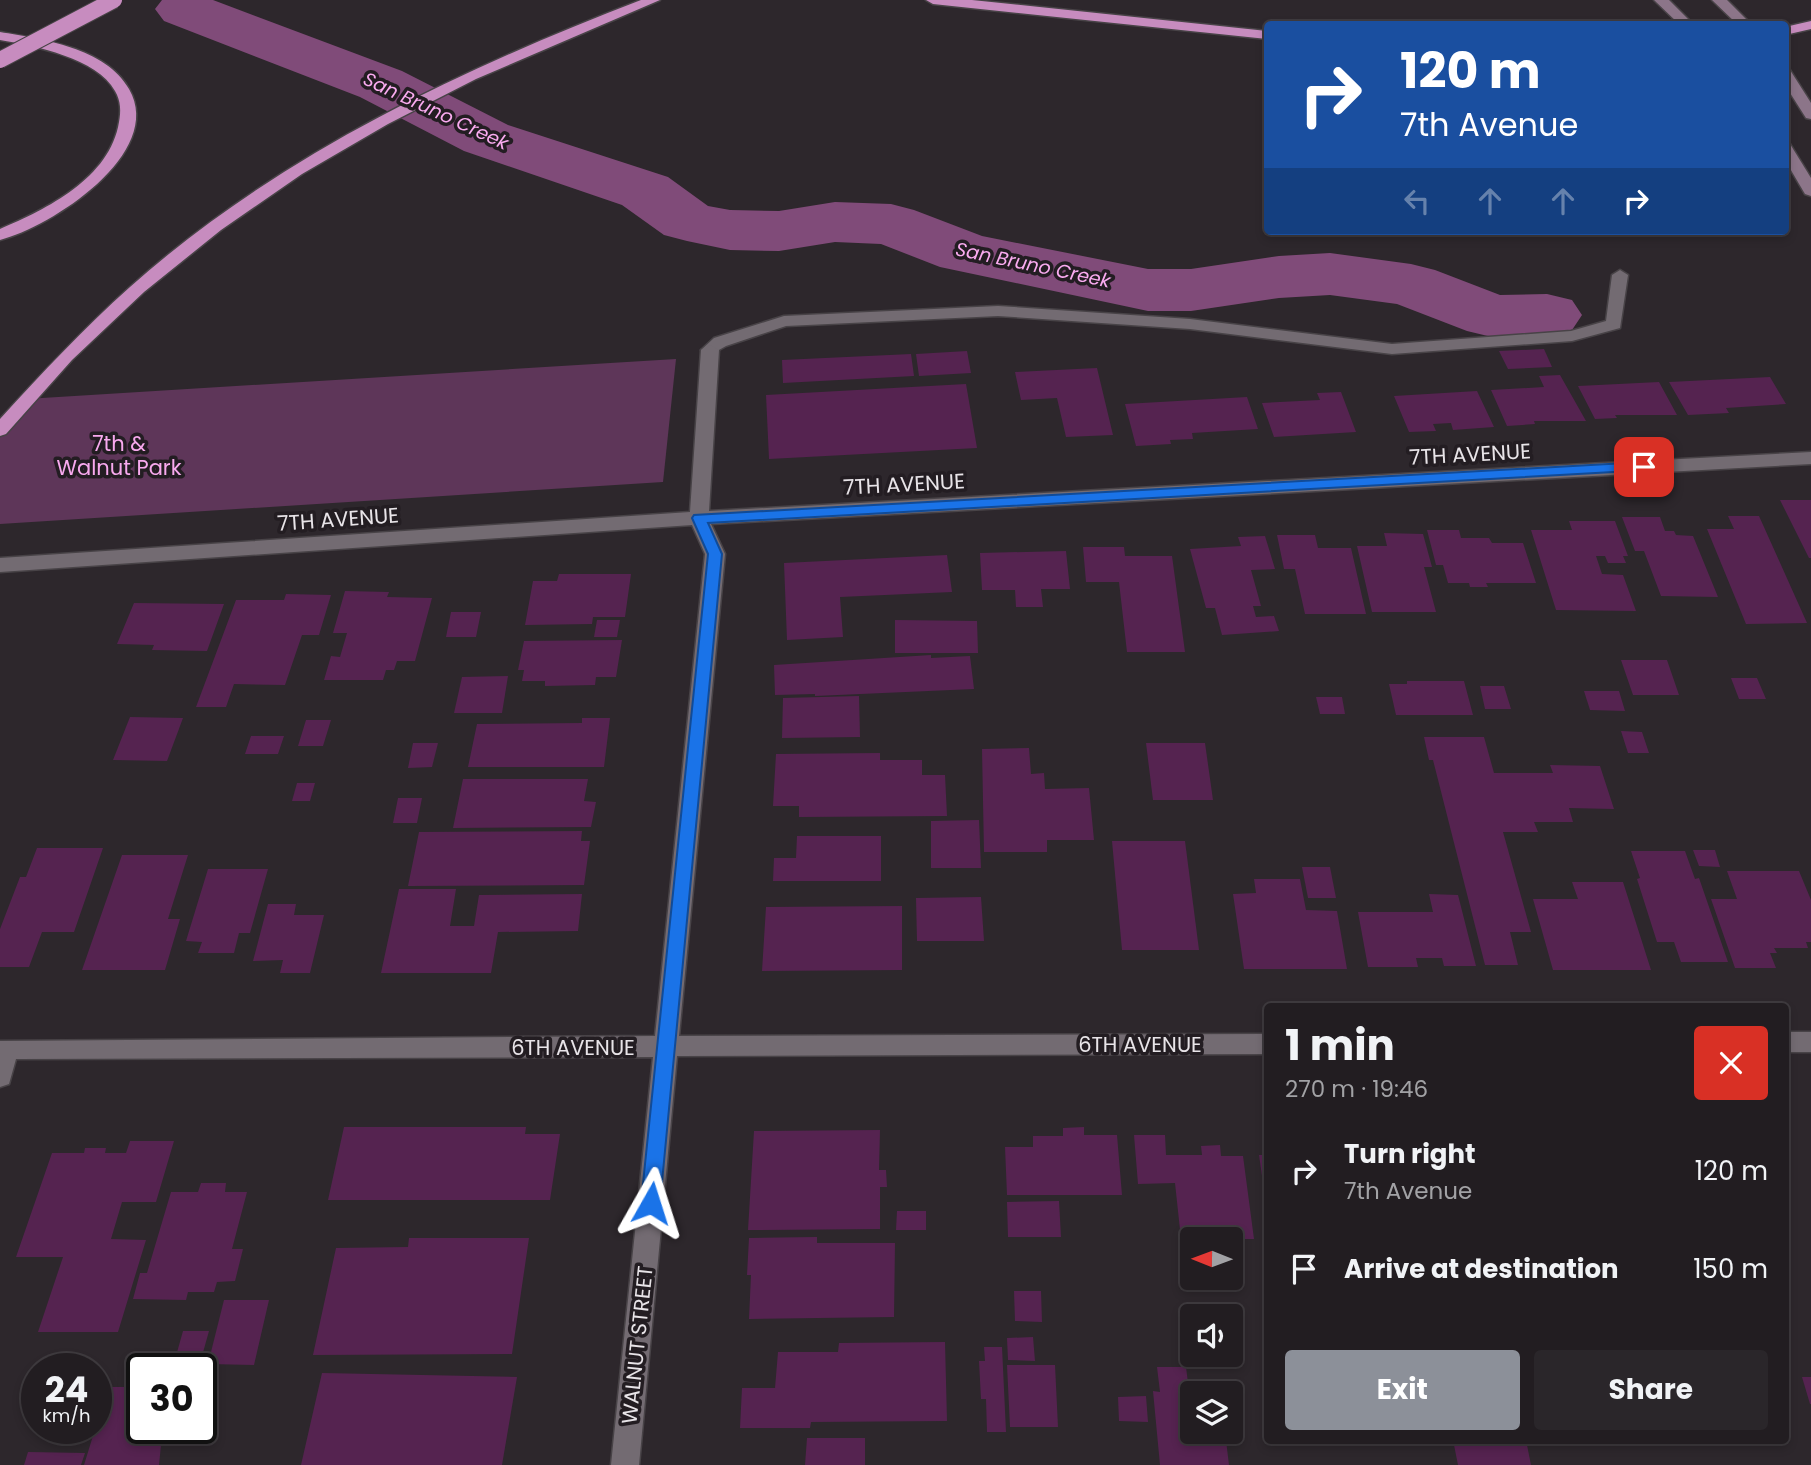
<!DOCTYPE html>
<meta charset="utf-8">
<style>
:root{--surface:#221d21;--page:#2a262a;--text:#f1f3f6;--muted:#a2a2a5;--line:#3f3b3f;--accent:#8c9099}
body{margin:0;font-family:Poppins,sans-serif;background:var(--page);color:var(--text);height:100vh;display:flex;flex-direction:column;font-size:26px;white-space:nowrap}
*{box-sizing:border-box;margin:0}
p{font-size:23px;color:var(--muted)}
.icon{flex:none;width:38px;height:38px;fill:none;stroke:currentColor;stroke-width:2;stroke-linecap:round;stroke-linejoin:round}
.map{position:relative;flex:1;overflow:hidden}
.details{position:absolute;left:1264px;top:1003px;width:525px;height:441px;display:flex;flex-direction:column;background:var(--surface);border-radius:7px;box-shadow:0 4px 10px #0003,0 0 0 2px var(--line)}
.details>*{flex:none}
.guide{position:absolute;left:1264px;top:21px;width:525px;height:214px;border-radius:7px;box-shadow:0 4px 10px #0003,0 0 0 2px var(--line);background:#1a4fa0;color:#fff;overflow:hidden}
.needle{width:46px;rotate:271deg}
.buttons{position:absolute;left:1180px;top:1227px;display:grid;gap:14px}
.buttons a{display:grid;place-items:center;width:63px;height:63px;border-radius:7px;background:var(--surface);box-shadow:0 4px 10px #0003,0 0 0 2px var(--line);font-size:35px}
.speed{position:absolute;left:21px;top:1353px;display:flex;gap:14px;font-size:35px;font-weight:700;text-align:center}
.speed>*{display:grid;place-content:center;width:91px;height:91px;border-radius:50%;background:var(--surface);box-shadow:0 4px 10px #0003,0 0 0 2px var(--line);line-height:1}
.speed small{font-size:18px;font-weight:400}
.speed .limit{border:4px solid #111;border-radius:10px;background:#fff;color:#111}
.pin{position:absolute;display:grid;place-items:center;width:60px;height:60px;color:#fff;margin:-30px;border-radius:14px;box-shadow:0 4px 10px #0006}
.me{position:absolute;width:77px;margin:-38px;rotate:6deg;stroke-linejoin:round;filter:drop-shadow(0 0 5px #0008)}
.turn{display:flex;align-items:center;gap:24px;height:147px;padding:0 21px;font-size:32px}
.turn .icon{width:91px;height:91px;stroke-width:2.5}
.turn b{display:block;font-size:49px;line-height:60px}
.lanes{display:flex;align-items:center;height:66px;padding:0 21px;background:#0003;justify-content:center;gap:35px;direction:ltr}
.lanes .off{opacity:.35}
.round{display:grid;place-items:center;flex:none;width:74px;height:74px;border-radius:7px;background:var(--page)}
.summary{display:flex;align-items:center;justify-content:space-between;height:119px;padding:0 21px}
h1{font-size:42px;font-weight:700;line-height:52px}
.primary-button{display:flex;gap:14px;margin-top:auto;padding:14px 21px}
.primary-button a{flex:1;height:80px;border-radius:7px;background:var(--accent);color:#fff;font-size:28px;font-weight:700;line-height:80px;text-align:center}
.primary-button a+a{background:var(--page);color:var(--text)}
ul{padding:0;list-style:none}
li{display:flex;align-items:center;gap:21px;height:98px;padding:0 21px}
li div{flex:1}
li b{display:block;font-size:26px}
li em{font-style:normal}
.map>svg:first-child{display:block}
</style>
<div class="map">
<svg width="1811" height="1465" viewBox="0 0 1811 1465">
<rect width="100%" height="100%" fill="#2d272c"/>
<polygon fill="#5e3659" points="676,359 663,482 0,524 0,421 26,399"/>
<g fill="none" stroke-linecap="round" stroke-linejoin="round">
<polygon fill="#804b79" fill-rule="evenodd" points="162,0 213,0 402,71 508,125 668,177 708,206 730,210 779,211 835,202 891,204 914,210 982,236 1148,269 1191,269 1279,256 1330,253 1411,264 1435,270 1500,295 1547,294 1572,300 1582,315 1572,330 1547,336 1492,337 1467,331 1397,304 1330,295 1279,298 1191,311 1148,311 940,267 881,244 835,242 779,251 730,250 687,241 664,235 622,205 464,151 360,97 164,21 155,9"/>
</g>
<g fill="#552350">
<polygon points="1544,349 1552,367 1508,369 1499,351"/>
<polygon points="967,351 971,373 919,376 916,354"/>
<polygon points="911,354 914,376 783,383 782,360"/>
<polygon points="1097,368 1113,435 1066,437 1057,398 1021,400 1015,372"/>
<polygon points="1560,375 1586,421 1534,421 1535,424 1507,426 1491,390 1544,387 1539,376"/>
<polygon points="1770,377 1786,404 1726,408 1729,413 1688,415 1669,382"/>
<polygon points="1659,382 1677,415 1615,415 1617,418 1595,419 1578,386"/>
<polygon points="966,384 977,448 769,459 766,395"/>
<polygon points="1477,391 1494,427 1453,430 1451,423 1433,424 1436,431 1409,432 1394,396"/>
<polygon points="1341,392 1356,432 1274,437 1262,403 1320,400 1317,393"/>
<polygon points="1247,397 1258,429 1192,433 1193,439 1170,440 1171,444 1136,446 1125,404"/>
<polygon points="1780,500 1811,500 1811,558 1809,558"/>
<polygon points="1728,516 1759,516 1807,623 1746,624 1707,529 1734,529"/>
<polygon points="1622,517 1660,517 1665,531 1674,531 1676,535 1693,536 1718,597 1661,596 1644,551 1635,551"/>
<polygon points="1569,521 1615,521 1628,556 1623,556 1626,563 1608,563 1605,556 1596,556 1602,574 1623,575 1636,611 1556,610 1531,530 1572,530"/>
<polygon points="1427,530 1459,530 1461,538 1489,538 1492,543 1523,543 1536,583 1486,583 1488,587 1470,587 1469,583 1448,583 1443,565 1436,565"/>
<polygon points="1384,533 1423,534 1432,567 1424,567 1436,612 1372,612 1357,546 1387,546"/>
<polygon points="1277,535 1315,535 1318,548 1351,548 1366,614 1305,614 1295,569 1284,569"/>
<polygon points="1265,536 1275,569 1251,570 1261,606 1253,606 1256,617 1274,616 1279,631 1222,635 1215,608 1206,608 1190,549 1241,546 1238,537"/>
<polygon points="1083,547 1124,547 1125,556 1172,556 1185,652 1127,652 1119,582 1086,582"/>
<polygon points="1066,551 1070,589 1041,589 1043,607 1016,607 1015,590 982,590 980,553"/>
<polygon points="947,555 952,592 840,597 843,637 787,640 784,563"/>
<polygon points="559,574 631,574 625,617 593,617 592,624 525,625 533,581 557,581"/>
<polygon points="345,591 389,592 387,597 432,598 415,661 397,661 394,670 386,670 383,680 324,680 331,656 340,657 347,633 333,633"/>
<polygon points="286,594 331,595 319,635 302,635 285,685 234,684 226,707 196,707 236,600 284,600"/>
<polygon points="134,603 224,604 207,651 152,650 154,645 117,644"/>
<polygon points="451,612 481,612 476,637 446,637"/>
<polygon points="597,620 620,620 617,637 594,637"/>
<polygon points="895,620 977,621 978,653 895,653"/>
<polygon points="622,640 616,677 596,677 595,685 545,686 545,681 522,681 524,670 518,670 524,641"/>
<polygon points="931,655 931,658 970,656 974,689 815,696 815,694 775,695 774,665"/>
<polygon points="1621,660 1667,660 1679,695 1633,695"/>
<polygon points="508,676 502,713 454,713 462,677"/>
<polygon points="1731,678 1757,678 1766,699 1739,699"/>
<polygon points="1407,681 1464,681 1473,715 1396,715 1389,684 1407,684"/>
<polygon points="1480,686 1504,686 1511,709 1485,709"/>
<polygon points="1584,691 1619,691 1625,711 1590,710"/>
<polygon points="859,696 860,737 782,738 783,698"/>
<polygon points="1316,697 1342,697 1345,714 1320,714"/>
<polygon points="130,717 183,718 167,761 113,760"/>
<polygon points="582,718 610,718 604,767 468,767 477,724 582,723"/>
<polygon points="306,720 331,720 323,746 298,746"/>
<polygon points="1621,731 1642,732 1649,753 1628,753"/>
<polygon points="251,736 284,736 278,754 245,754"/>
<polygon points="1424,737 1484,737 1494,773 1553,773 1550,765 1600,766 1614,809 1569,808 1573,822 1534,822 1538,832 1503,832 1531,932 1510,932 1518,965 1485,965 1433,760 1429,760"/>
<polygon points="413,743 438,743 432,767 408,768"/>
<polygon points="1146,743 1205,743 1213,800 1153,800"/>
<polygon points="1029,748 1031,774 1044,773 1045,789 1089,788 1094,840 1047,840 1047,852 984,852 982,749"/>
<polygon points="880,753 880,760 922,760 922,775 945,775 947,816 799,817 799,806 773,806 776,754"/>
<polygon points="463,779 588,779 584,801 596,802 591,827 453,828"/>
<polygon points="297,783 315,783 310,801 292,801"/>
<polygon points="398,798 422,798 417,823 393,823"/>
<polygon points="979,820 981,868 931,868 931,821"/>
<polygon points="582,831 581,841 590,841 584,885 408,886 419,832"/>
<polygon points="797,836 881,836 881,881 773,881 774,858 796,858"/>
<polygon points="1112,841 1185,841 1199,950 1122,950"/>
<polygon points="37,848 103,848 74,932 42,932 29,967 0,967 0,929 20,877 26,877"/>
<polygon points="1693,850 1715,850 1720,867 1699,866"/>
<polygon points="1631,851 1685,851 1695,879 1699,878 1728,962 1681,962 1674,942 1657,942 1637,879 1640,878"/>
<polygon points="122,855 188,855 168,919 180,919 165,970 82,970"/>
<polygon points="1302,867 1330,867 1336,898 1308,898"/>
<polygon points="208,869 268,869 250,933 239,933 234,953 198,953 202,942 186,941"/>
<polygon points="1727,871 1799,871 1811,900 1811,942 1806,942 1808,948 1774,948 1777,953 1770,953 1776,968 1735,968 1711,899 1737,899"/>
<polygon points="1254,879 1300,879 1306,910 1337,911 1347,969 1244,969 1233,894 1256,893"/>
<polygon points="1572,882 1623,882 1651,970 1553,970 1533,899 1578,899"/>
<polygon points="399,889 456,889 450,926 474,926 479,895 582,894 578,931 498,932 491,973 381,973"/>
<polygon points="1429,894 1458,895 1476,966 1444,966 1442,958 1416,958 1418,967 1368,967 1358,912 1433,912"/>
<polygon points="981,897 984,941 917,941 916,898"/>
<polygon points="268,904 296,904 294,915 324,915 310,973 280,973 283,960 253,961"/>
<polygon points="902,906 902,970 762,971 766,907"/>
<polygon points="344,1127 526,1127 525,1134 560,1134 550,1200 328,1200"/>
<polygon points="1084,1127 1084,1135 1117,1135 1122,1195 1007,1195 1005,1147 1033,1147 1033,1136 1063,1136 1063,1128"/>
<polygon points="880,1130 879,1170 886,1170 887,1187 880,1187 880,1229 748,1230 754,1131"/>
<polygon points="1134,1135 1165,1135 1166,1155 1202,1155 1201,1146 1220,1145 1221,1156 1243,1156 1254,1239 1181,1239 1175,1183 1138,1184"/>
<polygon points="130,1141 174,1141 156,1202 122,1202 111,1239 146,1240 118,1332 38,1332 63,1257 16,1257 52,1153 84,1153 85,1148 106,1148 105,1153 126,1153"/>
<polygon points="1259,1155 1267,1155 1267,1197 1265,1197"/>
<polygon points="201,1183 226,1183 225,1192 247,1192 232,1249 243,1249 235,1281 217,1282 214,1292 188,1292 186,1300 133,1299 140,1273 147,1273 171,1192 198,1192"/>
<polygon points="1059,1201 1061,1237 1008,1237 1007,1202"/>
<polygon points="897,1211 926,1211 926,1230 896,1230"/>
<polygon points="817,1237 817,1243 895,1243 894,1317 749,1319 751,1275 747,1275 749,1238"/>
<polygon points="409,1238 529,1238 512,1354 313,1355 336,1248 408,1247"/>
<polygon points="1014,1291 1041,1291 1042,1322 1015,1321"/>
<polygon points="224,1300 269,1300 254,1365 208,1364"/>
<polygon points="183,1331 209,1331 202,1356 176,1356"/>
<polygon points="1033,1337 1035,1361 1008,1360 1007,1338"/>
<polygon points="945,1342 947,1421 811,1422 810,1428 740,1428 742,1388 775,1388 778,1352 838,1352 839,1343"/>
<polygon points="984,1347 1002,1347 1006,1432 987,1432 986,1399 981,1399 979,1361 985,1361"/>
<polygon points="1007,1365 1055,1365 1058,1427 1010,1427"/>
<polygon points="1157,1367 1186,1367 1189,1391 1192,1391 1192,1432 1225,1432 1229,1465 1160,1465 1153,1391 1160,1392"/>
<polygon points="322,1373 517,1377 502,1465 301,1465"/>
<polygon points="1802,1377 1811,1377 1811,1404 1810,1404"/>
<polygon points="108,1387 135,1387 125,1422 142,1421 142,1428 157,1428 153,1445 161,1445 159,1465 84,1465"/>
<polygon points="1146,1396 1148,1422 1119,1421 1118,1397"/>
<polygon points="807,1438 865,1438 865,1465 805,1465"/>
<polygon points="1453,1440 1526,1440 1531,1465 1458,1465"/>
<polygon points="28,1452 85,1453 81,1465 24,1465"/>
</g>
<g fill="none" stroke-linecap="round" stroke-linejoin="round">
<defs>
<polygon id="lane" points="1620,270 1628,275 1620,328 1572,341 1392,354 1190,329 998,316 786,326 726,346 710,355 701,350 714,338 784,316 998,306 1190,319 1392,344 1571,331 1606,321 1612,275"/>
<g id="street">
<polygon points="710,345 719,350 709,511 1811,452 1811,464 711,524 725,554 679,1036 1267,1034 1267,1054 677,1056 639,1465 611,1465 653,1057 16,1059 9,1084 0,1087 0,1041 655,1036 705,554 692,525 0,572 0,558 690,512 701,350"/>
<rect x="1785" y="1032" width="26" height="20"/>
</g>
<g id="secondary">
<polygon points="1654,0 1669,0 1693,24 1679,24"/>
<polygon points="1712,0 1727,0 1751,24 1737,24"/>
<polygon points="1785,69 1790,70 1811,103 1811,119 1806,118 1785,85"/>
<polygon points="1785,142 1790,144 1811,178 1811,196 1805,194 1785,160"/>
</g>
<g id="highway">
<path d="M641 0H660L476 79 388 124 302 174 221 230 144 292 72 360 6 434 0 436V419C42 373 84 328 130 287 277 156 459 70 641 0Z"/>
<polygon points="926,0 972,0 1267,31 1267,39 933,4"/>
<polygon points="1811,21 1811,29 1785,35 1785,27"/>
<path d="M0 32C42 39 106 48 129 89 166 153 51 227 0 240V229C47 209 110 178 119 122 121 112 121 101 115 91 97 58 35 46 0 40Z"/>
</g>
</defs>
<use href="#lane" stroke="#484347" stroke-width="3"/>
<use href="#street" stroke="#484347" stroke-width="3"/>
<use href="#secondary" stroke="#484347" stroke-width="3"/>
<use href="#highway" stroke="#484347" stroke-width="3"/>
<use href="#lane" fill="#736b72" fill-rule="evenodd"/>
<use href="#street" fill="#736b72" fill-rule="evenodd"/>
<use href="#secondary" fill="#8c7589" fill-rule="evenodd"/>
<use href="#highway" fill="#c78cbf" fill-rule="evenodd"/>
<defs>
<polyline id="highway-bridge" points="0,60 114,0"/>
</defs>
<use href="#highway-bridge" stroke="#484347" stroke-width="18" stroke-linecap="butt"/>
<use href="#highway-bridge" stroke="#c78cbf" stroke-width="16"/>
</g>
<polygon fill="#1a73e8" stroke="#114b97" stroke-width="2" points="1644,462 1651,467 1649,470 708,523 722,554 660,1203 658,1209 651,1212 644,1209 641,1203 708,554 692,518 694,515"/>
<g text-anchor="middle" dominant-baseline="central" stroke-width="7" stroke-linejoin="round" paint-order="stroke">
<g font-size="19" font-style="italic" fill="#faabf0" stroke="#231d22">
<text transform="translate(436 111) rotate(25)">San Bruno Creek</text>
<text transform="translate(1033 265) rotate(12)">San Bruno Creek</text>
</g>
<g font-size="21" fill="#f8a9ee" stroke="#231d22">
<text x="119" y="443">7th &amp;<tspan x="119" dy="24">Walnut Park</tspan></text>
</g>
<g font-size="21" fill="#e8e4e8" stroke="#231d22">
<text transform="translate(1470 454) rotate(-3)">7TH AVENUE</text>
<text transform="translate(904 484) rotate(-3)">7TH AVENUE</text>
<text transform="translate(338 519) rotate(-4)">7TH AVENUE</text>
<text x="1140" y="1044">6TH AVENUE</text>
<text x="573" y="1047">6TH AVENUE</text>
<text transform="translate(637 1345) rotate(-84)">WALNUT STREET</text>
</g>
</g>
</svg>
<div class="buttons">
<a><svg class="needle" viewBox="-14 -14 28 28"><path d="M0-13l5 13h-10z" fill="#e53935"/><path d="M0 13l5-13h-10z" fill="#a2a2a5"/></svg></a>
<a><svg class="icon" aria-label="sound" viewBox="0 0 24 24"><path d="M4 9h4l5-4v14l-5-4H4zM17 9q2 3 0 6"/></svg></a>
<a><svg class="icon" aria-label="layers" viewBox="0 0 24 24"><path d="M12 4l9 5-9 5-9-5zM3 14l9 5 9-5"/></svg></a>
</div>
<div class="speed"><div>24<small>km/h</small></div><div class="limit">30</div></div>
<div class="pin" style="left:1644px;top:467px;background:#d93025"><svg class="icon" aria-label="arrive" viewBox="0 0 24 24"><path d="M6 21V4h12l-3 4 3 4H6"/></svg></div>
<svg class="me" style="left:651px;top:1203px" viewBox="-20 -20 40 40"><path d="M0-17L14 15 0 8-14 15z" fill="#1a73e8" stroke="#fff" stroke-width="4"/></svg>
<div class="guide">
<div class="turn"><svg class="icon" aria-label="right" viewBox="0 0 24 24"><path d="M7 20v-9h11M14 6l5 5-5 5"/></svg><div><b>120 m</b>7th Avenue</div></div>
<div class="lanes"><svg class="icon off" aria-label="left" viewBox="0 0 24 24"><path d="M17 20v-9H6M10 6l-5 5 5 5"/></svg><svg class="icon off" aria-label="ahead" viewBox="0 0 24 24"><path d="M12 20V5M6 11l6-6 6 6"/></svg><svg class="icon off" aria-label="ahead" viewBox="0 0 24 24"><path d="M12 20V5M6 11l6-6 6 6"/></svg><svg class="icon" aria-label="right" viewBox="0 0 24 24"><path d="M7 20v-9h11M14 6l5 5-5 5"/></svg></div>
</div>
<section class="details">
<div class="summary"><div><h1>1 min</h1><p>270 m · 19:46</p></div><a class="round" style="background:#d93025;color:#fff"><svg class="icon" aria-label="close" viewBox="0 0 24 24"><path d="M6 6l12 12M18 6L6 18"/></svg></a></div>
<ul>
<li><svg class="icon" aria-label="right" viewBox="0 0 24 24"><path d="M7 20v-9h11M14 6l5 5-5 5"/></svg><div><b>Turn right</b><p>7th Avenue</p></div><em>120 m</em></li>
<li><svg class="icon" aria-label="arrive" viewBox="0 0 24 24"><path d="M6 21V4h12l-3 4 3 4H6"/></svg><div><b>Arrive at destination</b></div><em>150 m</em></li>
</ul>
<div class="primary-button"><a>Exit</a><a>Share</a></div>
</section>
</div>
